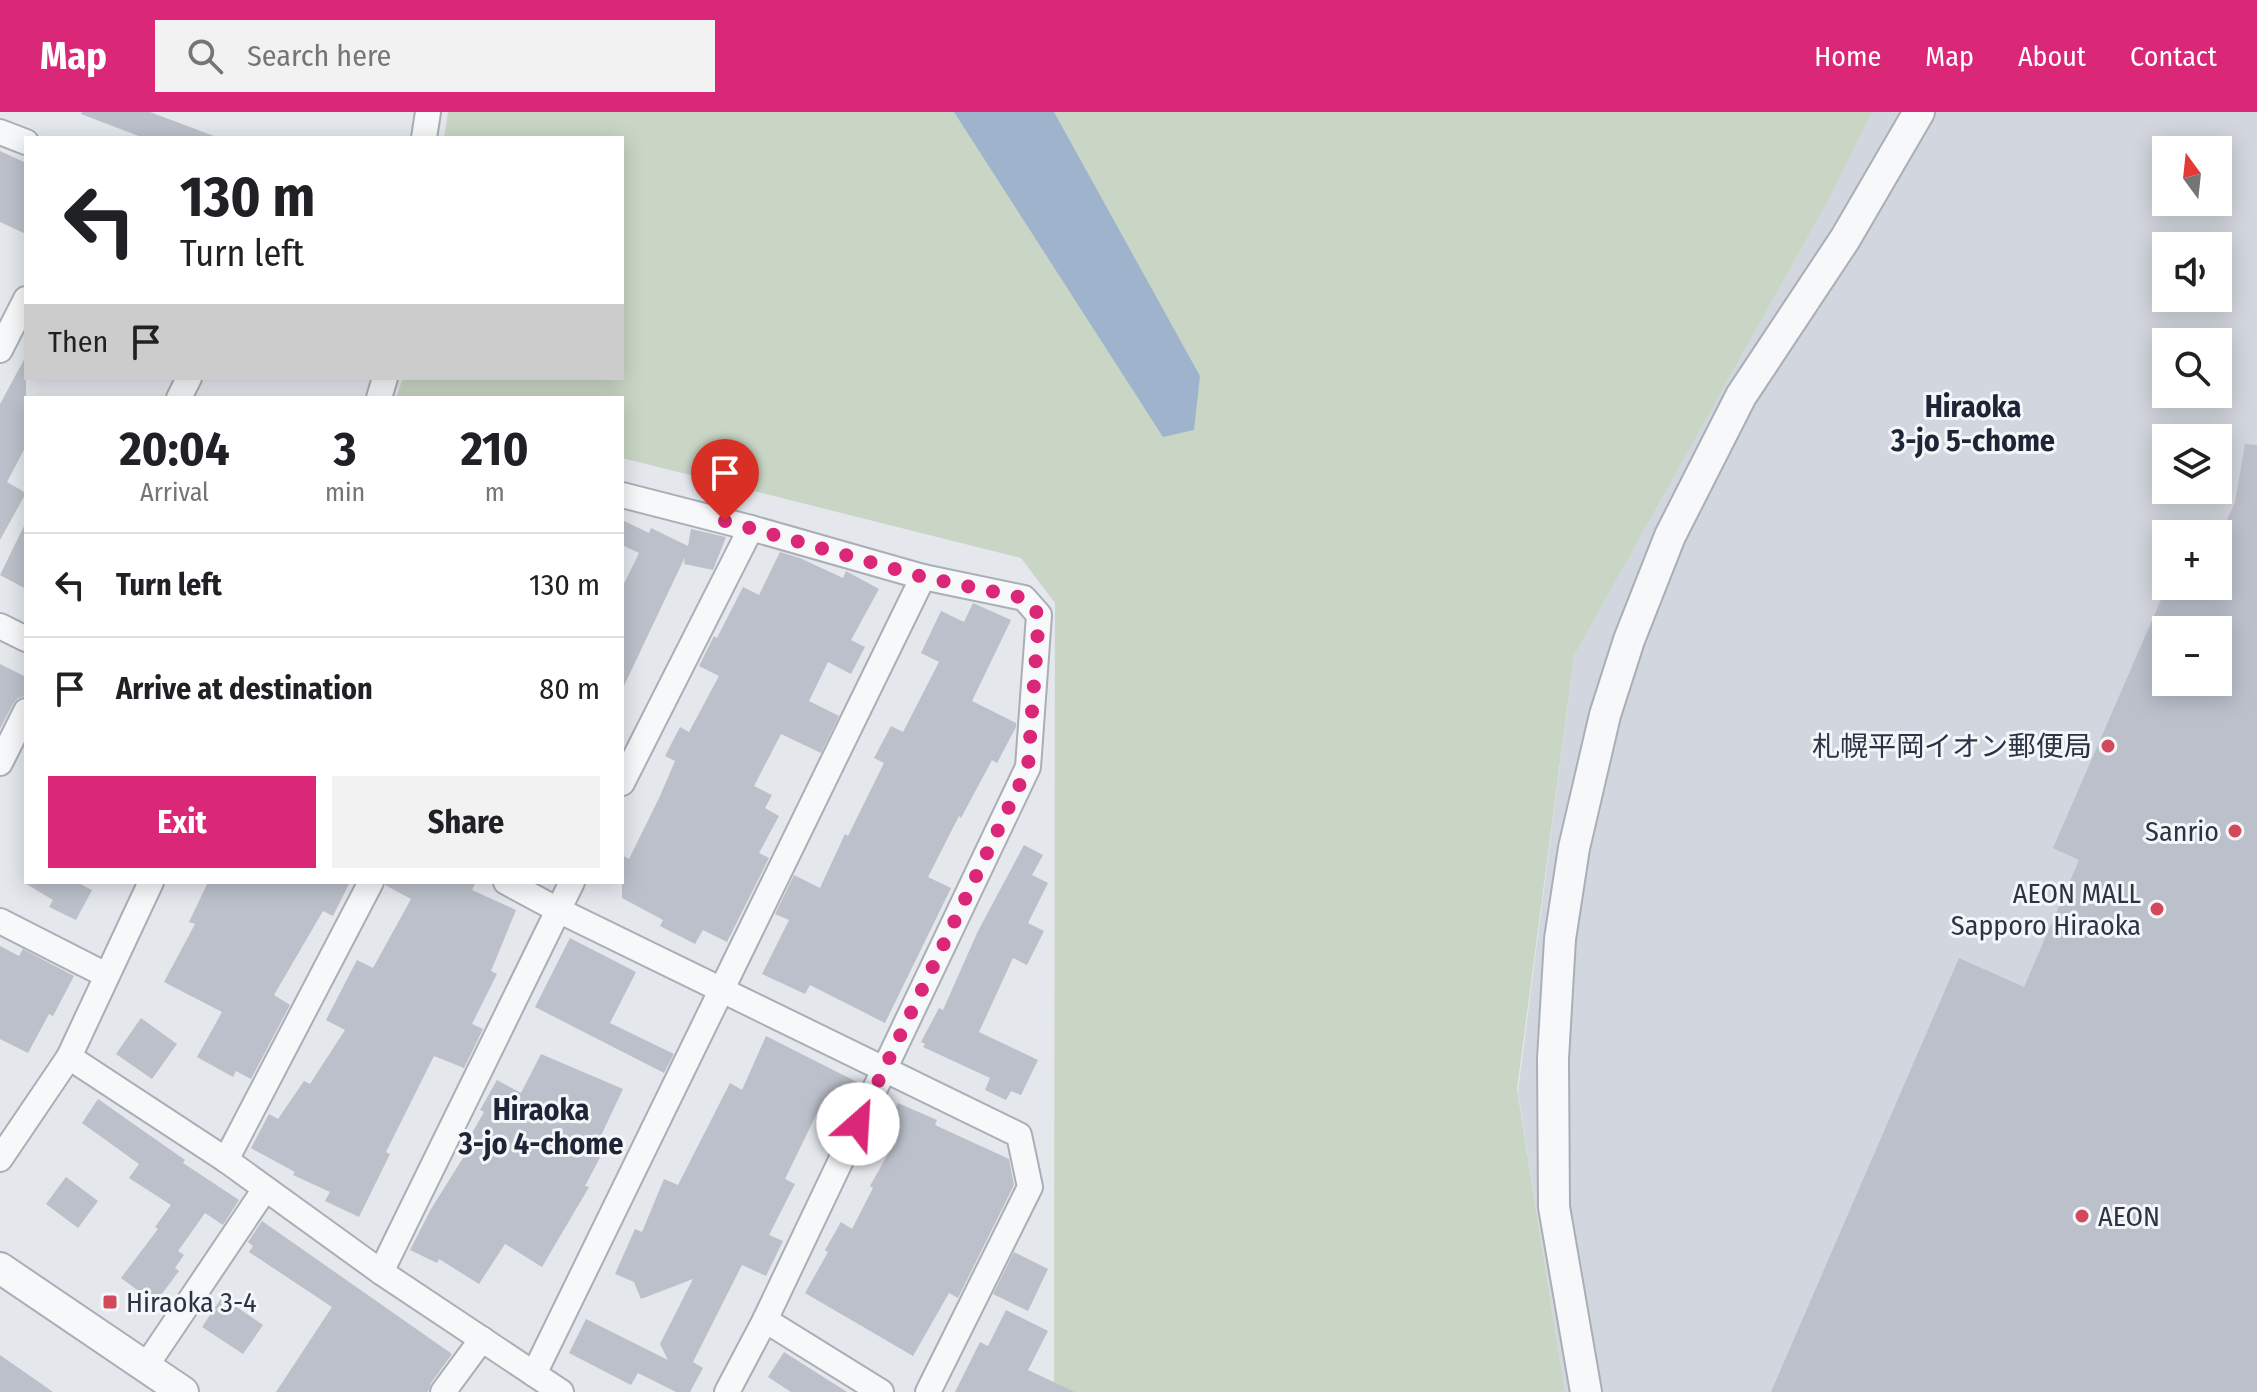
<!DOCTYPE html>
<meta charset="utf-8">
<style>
:root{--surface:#fff;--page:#f2f2f2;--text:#202124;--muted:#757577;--line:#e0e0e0;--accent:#db2777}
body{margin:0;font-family:"Fira Sans Condensed","Noto Sans JP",sans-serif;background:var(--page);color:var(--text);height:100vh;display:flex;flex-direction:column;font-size:30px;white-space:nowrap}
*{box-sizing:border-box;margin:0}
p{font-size:26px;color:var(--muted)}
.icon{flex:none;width:44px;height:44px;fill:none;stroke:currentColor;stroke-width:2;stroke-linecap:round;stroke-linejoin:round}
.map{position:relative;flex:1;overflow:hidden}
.panel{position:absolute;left:24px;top:284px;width:600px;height:488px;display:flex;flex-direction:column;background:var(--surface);border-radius:0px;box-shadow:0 4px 20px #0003}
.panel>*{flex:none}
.hud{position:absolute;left:24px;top:24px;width:600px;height:244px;border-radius:0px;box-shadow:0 4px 20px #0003;background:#fff;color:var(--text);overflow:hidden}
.needle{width:52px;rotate:345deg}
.tools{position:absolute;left:2152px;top:24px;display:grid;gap:16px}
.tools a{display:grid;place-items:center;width:80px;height:80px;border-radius:0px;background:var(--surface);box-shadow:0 4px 20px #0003;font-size:40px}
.pin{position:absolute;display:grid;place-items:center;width:68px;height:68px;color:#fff;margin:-82px -34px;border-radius:50% 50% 50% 0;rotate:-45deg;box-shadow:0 0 8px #0007}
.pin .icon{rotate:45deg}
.me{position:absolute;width:88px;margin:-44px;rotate:26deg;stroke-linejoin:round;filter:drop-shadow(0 0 6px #0008)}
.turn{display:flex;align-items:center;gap:28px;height:168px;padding:0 24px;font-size:36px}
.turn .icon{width:104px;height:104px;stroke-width:2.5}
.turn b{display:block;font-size:56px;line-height:68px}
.then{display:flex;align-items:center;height:76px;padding:0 24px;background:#0003;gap:16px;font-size:30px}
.eta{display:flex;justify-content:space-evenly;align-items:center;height:136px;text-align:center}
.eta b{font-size:48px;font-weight:700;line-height:56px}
.action{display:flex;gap:16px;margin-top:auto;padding:16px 24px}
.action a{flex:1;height:92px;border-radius:0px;background:var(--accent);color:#fff;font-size:32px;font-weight:700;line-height:92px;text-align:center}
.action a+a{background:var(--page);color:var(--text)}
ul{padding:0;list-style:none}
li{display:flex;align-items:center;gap:24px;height:104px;padding:0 24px;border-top:2px solid var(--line)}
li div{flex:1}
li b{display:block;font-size:30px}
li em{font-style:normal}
header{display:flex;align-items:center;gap:48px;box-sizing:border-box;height:112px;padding:0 40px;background:var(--accent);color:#fff}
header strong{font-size:38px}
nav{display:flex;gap:44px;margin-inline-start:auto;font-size:28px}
.search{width:560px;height:72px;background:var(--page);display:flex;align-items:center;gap:20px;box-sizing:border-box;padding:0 28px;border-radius:0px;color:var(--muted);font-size:30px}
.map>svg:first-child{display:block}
</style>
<header>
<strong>Map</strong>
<div class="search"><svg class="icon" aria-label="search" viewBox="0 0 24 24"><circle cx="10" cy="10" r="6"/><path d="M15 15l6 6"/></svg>Search here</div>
<nav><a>Home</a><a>Map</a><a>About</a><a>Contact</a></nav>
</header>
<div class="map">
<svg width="2257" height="1280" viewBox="0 0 2257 1280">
<rect width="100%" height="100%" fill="#e4e7ec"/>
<path fill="#d2d6de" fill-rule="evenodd" d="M1872 0H2257V1280H1565L1518 980 1574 544 1828 89ZM2166 38H2218V90H2166ZM2166 134H2218V186H2166ZM2166 230H2218V282H2166ZM2166 326H2218V378H2166ZM2166 422H2218V474H2166ZM2166 518H2218V570H2166Z"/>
<polygon fill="#c9d6c5" points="448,0 1872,0 1828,89 1574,544 1517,977 1565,1280 1054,1280 1055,491 1021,446 622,346 622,286 396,286 403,266 622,266 622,26 444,26"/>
<polygon fill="#9fb4cc" points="954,0 1054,0 1200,264 1194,318 1163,325"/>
<g fill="#bbc0ca" fill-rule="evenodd">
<polygon points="82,0 150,0 214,24 213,26 144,26 81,2"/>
<polygon points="0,39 26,51 26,122 0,110"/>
<polygon points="26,244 26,334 7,370 26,381 0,428 0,292"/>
<path d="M2245 332 2257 333V1280H1771L1959 846 2024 875 2079 748 2053 736 2167 474H2218V429L2235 390ZM2166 518H2218V570H2166Z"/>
<polygon points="622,408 649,421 651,416 688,434 691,417 726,425 713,458 684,452 685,445 622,578 622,476 639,441 622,433"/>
<polygon points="26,410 26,477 0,463"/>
<polygon points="780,440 800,446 843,466 846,459 879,477 851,528 865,535 851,562 828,550 809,589 839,604 821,641 781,622 754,674 772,683 765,696 779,704 759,741 769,746 727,830 703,818 695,832 660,814 663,808 622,786 622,743 629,747 660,684 675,649 665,644 680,615 689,620 719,564 699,554 714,524 717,526 743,475 759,483"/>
<polygon points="973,491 1011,508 972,589 1016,611 1016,615 997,651 992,648 961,706 959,704 928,765 951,776 885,911 810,873 805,882 762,862 789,808 775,802 794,763 820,776 845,722 848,724 884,651 874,646 891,614 903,620 939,550 921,541 941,499 964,510"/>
<polygon points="0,552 26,565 26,584 18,586 13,592 0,617"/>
<polygon points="1024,733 1043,743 1032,763 1048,771 1028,811 1044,819 1027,853 1013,846 979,920 1038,948 1021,983 1011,979 1006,988 985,978 990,966 923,935 925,932 921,930 939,896 943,898 978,819"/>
<polygon points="23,770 76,770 92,778 76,808 49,795 53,788"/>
<polygon points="208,770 350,770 333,804 323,799 274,883 290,893 251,967 236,959 233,965 197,945 222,900 164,870 195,812 189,810"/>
<polygon points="386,770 476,770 472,778 516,798 491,859 497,862 472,912 483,917 464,956 434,944 386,1040 390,1042 359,1105 325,1089 330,1080 293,1063 295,1060 251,1036 269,1002 278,1007 304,969 310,972 345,918 326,908 357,848 373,856 411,787 385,773"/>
<polygon points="570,826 636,860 610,911 674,942 664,961 535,895"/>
<polygon points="0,834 19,844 23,837 74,864 53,904 49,902 28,941 0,927"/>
<polygon points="141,906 177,932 152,967 116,942"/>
<polygon points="766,924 857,970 840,1005 820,995 785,1067 795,1072 769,1123 783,1129 766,1164 742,1153 693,1250 703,1256 690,1280 676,1280 638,1261 631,1273 569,1241 586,1207 668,1248 660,1232 693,1167 641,1187 634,1170 615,1162 635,1117 642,1120 664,1067 678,1073 730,971 742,978"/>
<polygon points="541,942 623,977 597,1032 605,1036 585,1074 589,1075 542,1155 505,1132 479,1172 439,1147 437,1151 410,1138 431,1097 468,1038 464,1035 484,1000 480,998 497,968 521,981"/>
<polygon points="98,987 185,1048 183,1051 239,1088 223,1113 205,1101 178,1139 184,1143 175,1156 179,1159 155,1191 121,1166 158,1117 155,1115 171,1093 129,1066 139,1052 82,1011"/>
<polygon points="898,991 937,1008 935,1013 1009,1047 1014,1073 958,1186 949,1181 913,1244 805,1181 828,1140 825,1138 841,1110 852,1117 873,1076 870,1074 897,1026 884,1020"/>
<polygon points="66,1065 98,1089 78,1116 46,1092"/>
<polygon points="262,1109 452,1242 431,1271 428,1280 276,1280 332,1195 249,1140 253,1134 248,1130"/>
<polygon points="1014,1140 1048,1157 1028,1199 993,1182"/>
<polygon points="222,1185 263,1213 243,1242 202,1215"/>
<polygon points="1006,1198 1048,1219 1028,1258 1075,1280 955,1280 980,1230 988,1234"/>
<polygon points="784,1240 847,1280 791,1280 768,1265"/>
<polygon points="0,1243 53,1280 0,1280"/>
</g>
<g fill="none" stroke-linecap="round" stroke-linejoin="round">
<defs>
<g id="minor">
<polyline points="0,20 26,30"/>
<polyline points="424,26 428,0"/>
<polyline points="0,238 26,187"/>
<polyline points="179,286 189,266"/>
<polyline points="379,286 385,266"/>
<polyline points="622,383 751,416 923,465 1024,486 1039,503 1028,655 765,1208 727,1280"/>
<polyline points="0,514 26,527"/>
<polyline points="0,651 26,599"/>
<polyline points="622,671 751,416"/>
<polyline points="506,770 558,798 1019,1023 1030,1075 928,1280"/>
<polyline points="0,809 106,863"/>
<polyline points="69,945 226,1048 381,1160 561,1280"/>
<polyline points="0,1047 69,945 151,770"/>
<polyline points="226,1048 371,770"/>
<polyline points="381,1160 572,770"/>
<polyline points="765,1208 881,1280"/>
<polyline points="146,1254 265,1077"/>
<polyline points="534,1262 923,465"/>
<polyline points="443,1280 482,1227"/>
</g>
<g id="tertiary">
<polyline points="0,1156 183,1280"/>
<polyline points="1586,1280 1554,1095 1553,947 1560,827 1574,736 1605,603 1629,528 1670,424 1741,284 1845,127 1919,0"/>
</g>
</defs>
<use href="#minor" stroke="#a9aeb7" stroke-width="28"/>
<use href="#tertiary" stroke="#a9aeb7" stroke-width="34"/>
<use href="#minor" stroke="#f7f8fa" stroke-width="24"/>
<use href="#tertiary" stroke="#f7f8fa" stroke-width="30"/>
</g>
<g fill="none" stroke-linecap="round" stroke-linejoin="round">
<polyline stroke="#db2777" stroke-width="14" stroke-dasharray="0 25.2" points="725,409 923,465 1024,486 1039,503 1028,655 858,1012"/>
</g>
<g fill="#d1495b" stroke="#f4f6f9" stroke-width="3">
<circle cx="2108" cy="634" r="8"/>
<circle cx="2235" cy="719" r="8"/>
<circle cx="2157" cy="797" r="8"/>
<circle cx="2082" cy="1104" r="8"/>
<rect x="102" y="1182" width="16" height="16" rx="4"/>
</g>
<g text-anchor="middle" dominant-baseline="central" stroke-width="6" stroke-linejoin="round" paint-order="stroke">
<g font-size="28" fill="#2b3445" stroke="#f4f6f9" text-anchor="end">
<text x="2092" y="634">札幌平岡イオン郵便局</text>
<text x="2219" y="719">Sanrio</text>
<text x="2141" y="781">AEON MALL<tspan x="2141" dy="32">Sapporo Hiraoka</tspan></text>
<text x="2098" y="1104" text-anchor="start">AEON</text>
<text x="126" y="1190" text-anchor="start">Hiraoka 3-4</text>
</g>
<g font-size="30" font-weight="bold" fill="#1d2536" stroke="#f4f6f9">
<text x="1973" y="295">Hiraoka<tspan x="1973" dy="34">3-jo 5-chome</tspan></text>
<text x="541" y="998">Hiraoka<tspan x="541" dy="34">3-jo 4-chome</tspan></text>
</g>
</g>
</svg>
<div class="tools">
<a><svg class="needle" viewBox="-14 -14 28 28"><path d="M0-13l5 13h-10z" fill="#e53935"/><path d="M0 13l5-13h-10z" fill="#757577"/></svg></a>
<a><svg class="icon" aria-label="sound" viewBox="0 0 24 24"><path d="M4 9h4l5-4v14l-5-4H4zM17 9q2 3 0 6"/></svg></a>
<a><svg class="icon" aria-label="search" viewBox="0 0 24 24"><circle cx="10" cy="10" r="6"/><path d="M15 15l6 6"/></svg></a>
<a><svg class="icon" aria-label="layers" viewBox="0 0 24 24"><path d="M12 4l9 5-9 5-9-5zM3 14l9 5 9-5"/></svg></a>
<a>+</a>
<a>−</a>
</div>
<div class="pin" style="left:725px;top:409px;background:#d93025"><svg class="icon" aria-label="arrive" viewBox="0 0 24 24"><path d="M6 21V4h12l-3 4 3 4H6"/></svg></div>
<svg class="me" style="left:858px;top:1012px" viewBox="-20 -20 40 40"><circle r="19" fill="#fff"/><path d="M0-13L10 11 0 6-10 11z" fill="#db2777"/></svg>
<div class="hud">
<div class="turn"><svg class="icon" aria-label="left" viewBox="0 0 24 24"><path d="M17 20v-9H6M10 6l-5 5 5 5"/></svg><div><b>130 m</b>Turn left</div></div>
<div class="then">Then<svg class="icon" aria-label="arrive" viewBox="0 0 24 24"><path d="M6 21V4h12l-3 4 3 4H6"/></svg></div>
</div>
<section class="panel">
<div class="eta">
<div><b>20:04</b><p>Arrival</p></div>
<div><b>3</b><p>min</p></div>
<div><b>210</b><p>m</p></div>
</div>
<ul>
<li><svg class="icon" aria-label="left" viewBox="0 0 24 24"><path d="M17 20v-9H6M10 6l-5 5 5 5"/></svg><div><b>Turn left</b></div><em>130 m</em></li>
<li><svg class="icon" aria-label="arrive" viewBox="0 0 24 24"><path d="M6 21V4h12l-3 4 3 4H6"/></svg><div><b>Arrive at destination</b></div><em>80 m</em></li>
</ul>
<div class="action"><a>Exit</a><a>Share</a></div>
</section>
</div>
